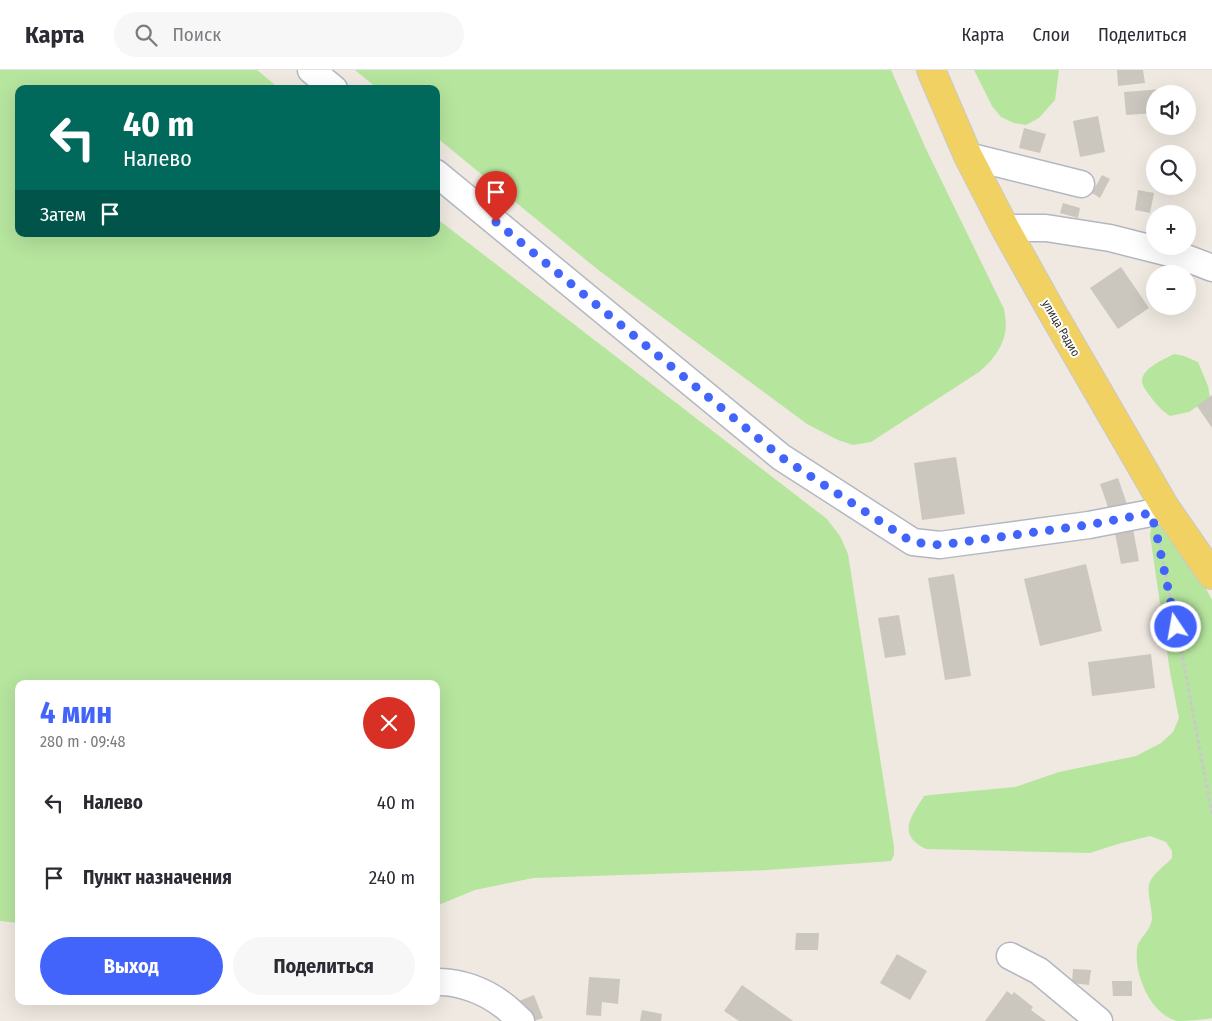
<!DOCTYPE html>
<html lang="ru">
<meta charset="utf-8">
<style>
:root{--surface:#fff;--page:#f7f7f7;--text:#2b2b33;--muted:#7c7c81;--line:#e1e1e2;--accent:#4264fb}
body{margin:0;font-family:"Fira Sans Condensed",sans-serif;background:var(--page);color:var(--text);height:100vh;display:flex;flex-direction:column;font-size:19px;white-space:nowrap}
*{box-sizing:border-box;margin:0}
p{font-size:16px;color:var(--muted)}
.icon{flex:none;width:28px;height:28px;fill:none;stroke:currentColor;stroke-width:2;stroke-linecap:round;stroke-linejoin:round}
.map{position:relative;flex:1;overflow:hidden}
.sheet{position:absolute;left:15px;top:610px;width:425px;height:325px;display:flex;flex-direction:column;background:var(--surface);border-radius:10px;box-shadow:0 5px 20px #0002}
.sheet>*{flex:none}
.hud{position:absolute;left:15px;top:15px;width:425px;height:152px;border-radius:10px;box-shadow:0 5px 20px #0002;background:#00695c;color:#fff;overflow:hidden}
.controls{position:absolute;left:1146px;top:15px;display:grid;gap:10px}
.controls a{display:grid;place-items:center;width:50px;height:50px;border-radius:50%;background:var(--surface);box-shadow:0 5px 20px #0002;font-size:25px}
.pin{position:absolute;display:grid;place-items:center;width:42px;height:42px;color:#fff;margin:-51px -21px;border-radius:50% 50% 50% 0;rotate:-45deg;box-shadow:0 0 5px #0007}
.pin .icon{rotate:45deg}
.me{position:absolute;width:55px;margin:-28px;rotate:348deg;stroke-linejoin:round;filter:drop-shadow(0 0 4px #0008)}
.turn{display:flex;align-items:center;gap:18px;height:105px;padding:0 25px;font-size:22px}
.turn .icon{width:65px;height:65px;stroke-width:2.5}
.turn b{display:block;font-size:35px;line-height:42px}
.then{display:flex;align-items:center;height:48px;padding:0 25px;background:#0003;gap:10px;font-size:19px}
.round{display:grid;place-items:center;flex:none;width:52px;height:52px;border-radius:26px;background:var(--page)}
.head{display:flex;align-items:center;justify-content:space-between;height:85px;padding:0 25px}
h1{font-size:30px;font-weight:700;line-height:38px;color:var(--accent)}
.action{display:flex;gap:10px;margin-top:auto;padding:10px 25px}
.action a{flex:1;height:58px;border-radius:30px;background:var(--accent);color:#fff;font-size:20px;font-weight:700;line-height:58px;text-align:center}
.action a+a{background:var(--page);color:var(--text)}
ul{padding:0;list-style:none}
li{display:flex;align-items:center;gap:15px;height:75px;padding:0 25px}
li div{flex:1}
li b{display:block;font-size:19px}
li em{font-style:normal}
header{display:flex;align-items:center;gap:30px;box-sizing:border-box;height:70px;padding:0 25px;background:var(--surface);border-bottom:1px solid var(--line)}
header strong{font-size:24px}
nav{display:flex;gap:28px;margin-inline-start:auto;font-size:18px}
.search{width:350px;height:45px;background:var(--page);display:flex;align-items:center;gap:12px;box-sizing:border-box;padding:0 18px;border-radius:28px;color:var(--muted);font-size:19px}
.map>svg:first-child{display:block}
</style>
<header>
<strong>Карта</strong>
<div class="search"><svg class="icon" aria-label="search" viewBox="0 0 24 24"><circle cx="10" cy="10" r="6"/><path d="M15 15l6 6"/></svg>Поиск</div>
<nav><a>Карта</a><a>Слои</a><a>Поделиться</a></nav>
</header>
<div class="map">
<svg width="1212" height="951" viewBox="0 0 1212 951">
<rect width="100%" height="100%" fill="#efe9e1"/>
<g fill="#b6e59e">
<polygon points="0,0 257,0 280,19 19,19 19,164 436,164 436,148 827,449 840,466 848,484 894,777 894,785 891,791 768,800 533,808 475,820 436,836 436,614 19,614 19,853 0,851"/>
<path d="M355 0H891L926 79 1004 239C1005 246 1007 256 1005 263 1002 279 991 292 979 302L871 372 853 375 838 370 807 354 597 199 436 67V19H378Z"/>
<polygon points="974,0 1059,0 1055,30 1039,48 1026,55 1014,53 1001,47 992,36"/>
<path d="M1174 284 1184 286 1198 292 1208 316 1210 328 1189 342 1170 346C1161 340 1157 335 1150 326 1147 322 1143 317 1142 312 1141 298 1165 289 1174 284Z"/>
<path d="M1171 452 1212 530V948C1202 950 1188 951 1177 951 1150 944 1134 904 1137 879 1138 868 1151 862 1152 848 1152 838 1147 823 1149 814 1153 803 1165 796 1172 788V781L1166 772 1150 766 1118 774 1090 783 926 779C896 765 911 747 924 726L930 725 1015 717 1059 702 1136 686 1161 673 1173 662 1179 648 1170 602 1150 465 1152 454Z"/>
</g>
<g fill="#cbc7bf">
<polygon points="1117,0 1143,0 1145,13 1118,16"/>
<polygon points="1164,19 1164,24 1155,24 1155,43 1126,45 1124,22"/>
<polygon points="1098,46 1105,82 1080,87 1073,51"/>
<polygon points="1024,58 1046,64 1040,83 1019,78"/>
<polygon points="1102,105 1110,109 1100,128 1092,123"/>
<polygon points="1138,120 1154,123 1150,143 1135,140"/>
<polygon points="1063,133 1080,138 1078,148 1060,143"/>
<polygon points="1121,197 1149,238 1118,259 1090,218"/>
<polygon points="1212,325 1212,358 1197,336"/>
<polygon points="956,387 965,444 922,450 914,393"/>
<polygon points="1118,408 1127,434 1109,440 1100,414"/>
<polygon points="1133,459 1139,491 1121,494 1115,463"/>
<polygon points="1086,494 1102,561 1040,576 1024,509"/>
<polygon points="954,504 971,606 945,610 928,508"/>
<polygon points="899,545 906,585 885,588 878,548"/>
<polygon points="1151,584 1155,618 1092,626 1088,592"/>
<polygon points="796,863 819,863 818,880 795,880"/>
<polygon points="897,884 927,901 910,930 880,913"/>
<polygon points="1073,899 1091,900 1089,915 1072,913"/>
<polygon points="589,907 620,909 618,934 602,932 601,946 586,945"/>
<polygon points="1112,911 1132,911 1132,926 1113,926"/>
<polygon points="742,915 793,951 739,951 724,941"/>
<polygon points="1007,921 1012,925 1014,922 1033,937 1031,940 1046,951 985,951"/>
<polygon points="534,925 543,948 534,951 527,951 519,931"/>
<polygon points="642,940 662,944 661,951 640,951"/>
</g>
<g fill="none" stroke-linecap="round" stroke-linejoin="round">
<defs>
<g id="minor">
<polyline points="311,0 334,19"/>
<polyline points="968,86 1081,114"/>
<polyline points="436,103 781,387 913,472 940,475 1089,455 1151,443 1165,437"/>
<polyline points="1005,158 1046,158 1110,168 1181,186 1212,198"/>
<polyline points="1010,886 1039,901 1099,951"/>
<path d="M436 912C459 911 485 921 503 935 510 940 515 946 521 951"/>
</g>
<polyline id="major" points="931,0 968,86 1005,158 1052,242 1165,437 1212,505"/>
</defs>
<use href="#minor" stroke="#b4b7c1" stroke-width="29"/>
<use href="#major" stroke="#c9c9c9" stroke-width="30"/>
<polyline stroke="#c9c9c9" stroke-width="3" stroke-dasharray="4 2.5" stroke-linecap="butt" points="1159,472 1184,595 1212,744"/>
<use href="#minor" stroke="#fff" stroke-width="26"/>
<use href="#major" stroke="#f2d163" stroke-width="28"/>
</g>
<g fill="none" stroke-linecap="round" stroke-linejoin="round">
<polyline stroke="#4264fb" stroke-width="9" stroke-dasharray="0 16.2" points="496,152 781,387 912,472 940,475 1088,455 1151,443 1156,461 1176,557"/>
</g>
<g text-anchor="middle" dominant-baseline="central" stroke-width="4" stroke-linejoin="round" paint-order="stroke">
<g font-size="12" fill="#2e2e2e" stroke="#fff">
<text transform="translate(1061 258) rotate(60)">улица Радио</text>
</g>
</g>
</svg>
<div class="controls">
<a><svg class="icon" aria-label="sound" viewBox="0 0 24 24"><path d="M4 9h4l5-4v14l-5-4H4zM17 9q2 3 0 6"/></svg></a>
<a><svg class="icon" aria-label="search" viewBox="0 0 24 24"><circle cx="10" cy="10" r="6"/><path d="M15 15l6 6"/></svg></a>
<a>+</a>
<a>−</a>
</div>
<div class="pin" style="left:496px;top:152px;background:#d93025"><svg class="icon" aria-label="arrive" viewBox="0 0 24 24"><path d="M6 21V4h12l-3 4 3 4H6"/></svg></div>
<svg class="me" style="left:1176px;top:557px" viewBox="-20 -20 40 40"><circle r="17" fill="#4264fb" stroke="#fff" stroke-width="3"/><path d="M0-11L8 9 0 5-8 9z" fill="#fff"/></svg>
<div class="hud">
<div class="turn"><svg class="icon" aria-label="left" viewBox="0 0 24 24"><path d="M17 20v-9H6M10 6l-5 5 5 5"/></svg><div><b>40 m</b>Налево</div></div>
<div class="then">Затем<svg class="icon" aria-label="arrive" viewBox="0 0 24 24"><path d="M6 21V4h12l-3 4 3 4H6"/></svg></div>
</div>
<section class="sheet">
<div class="head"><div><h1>4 мин</h1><p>280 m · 09:48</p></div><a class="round" style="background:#d93025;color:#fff"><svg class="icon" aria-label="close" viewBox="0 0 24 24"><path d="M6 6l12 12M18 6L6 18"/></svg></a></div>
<ul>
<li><svg class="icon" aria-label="left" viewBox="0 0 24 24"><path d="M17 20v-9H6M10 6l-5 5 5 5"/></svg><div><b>Налево</b></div><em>40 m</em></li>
<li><svg class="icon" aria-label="arrive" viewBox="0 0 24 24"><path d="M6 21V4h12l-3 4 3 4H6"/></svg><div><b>Пункт назначения</b></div><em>240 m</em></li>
</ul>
<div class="action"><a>Выход</a><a>Поделиться</a></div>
</section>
</div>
